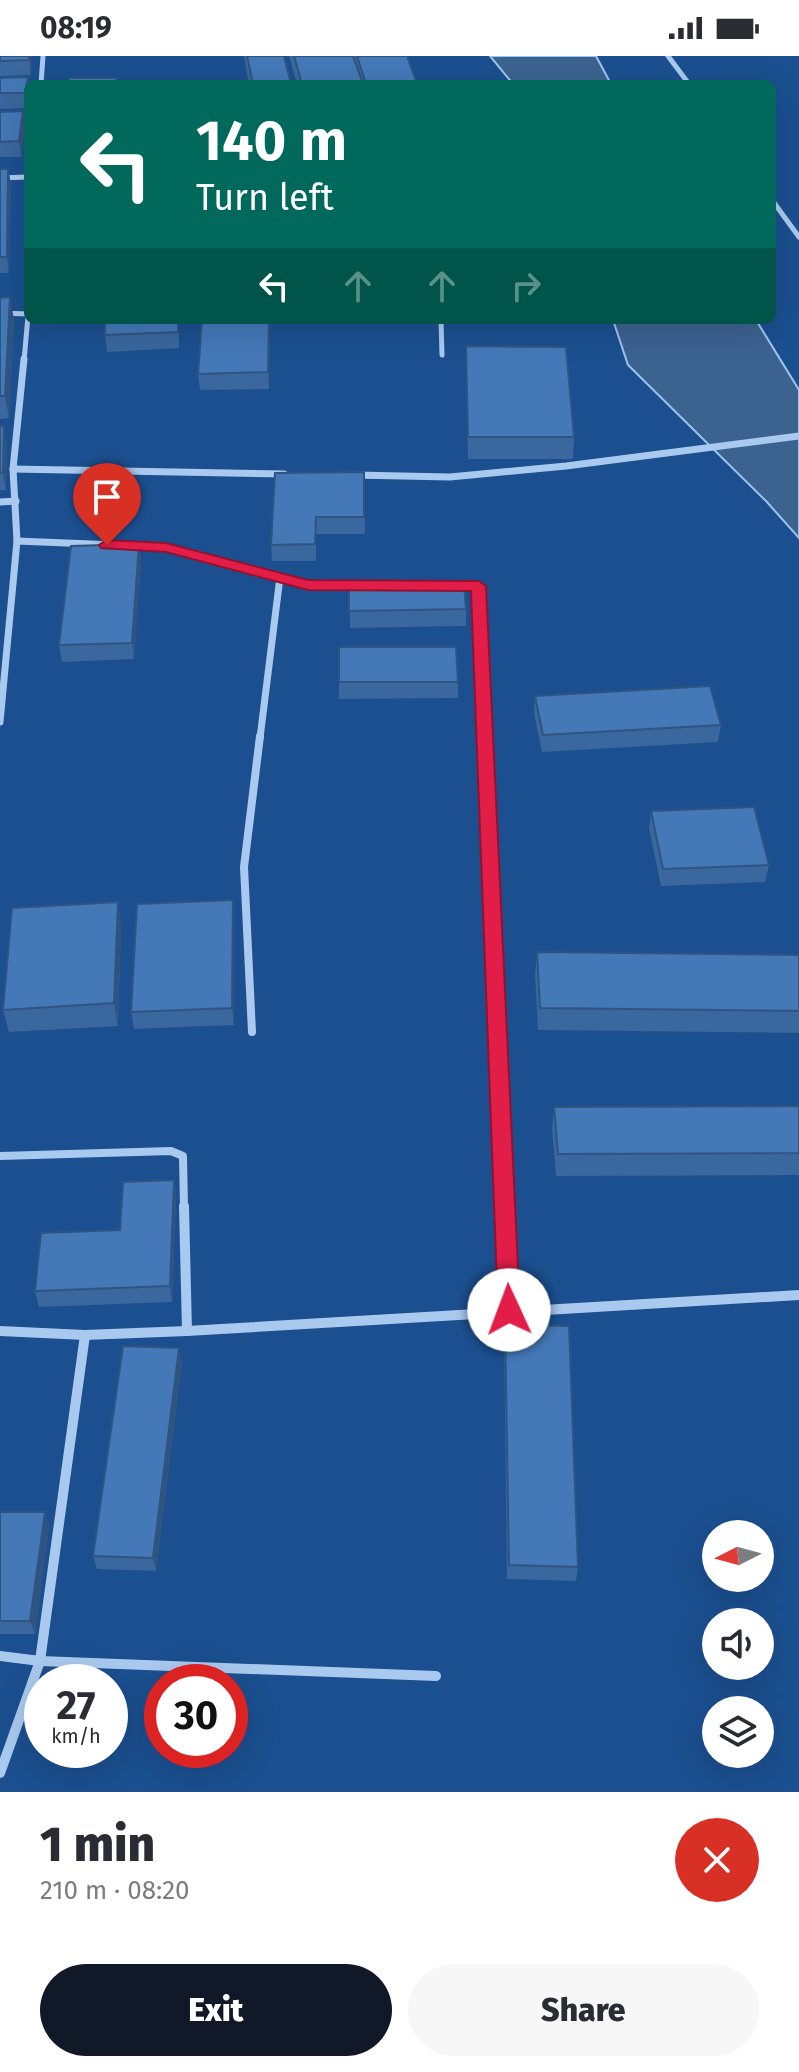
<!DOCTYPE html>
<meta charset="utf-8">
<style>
:root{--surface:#fff;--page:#f7f7f7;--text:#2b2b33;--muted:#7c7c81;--accent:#111827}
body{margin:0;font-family:"Fira Sans",sans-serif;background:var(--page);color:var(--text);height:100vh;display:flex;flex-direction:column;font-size:30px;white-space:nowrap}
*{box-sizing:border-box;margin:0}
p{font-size:26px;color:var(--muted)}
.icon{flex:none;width:44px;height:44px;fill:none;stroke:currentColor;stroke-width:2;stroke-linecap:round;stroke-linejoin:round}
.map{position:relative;height:1736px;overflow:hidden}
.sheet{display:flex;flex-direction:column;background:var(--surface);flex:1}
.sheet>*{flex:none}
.banner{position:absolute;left:24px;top:24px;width:752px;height:244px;border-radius:12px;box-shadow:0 8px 32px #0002;background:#00695c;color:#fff;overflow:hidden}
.needle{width:52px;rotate:264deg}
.tools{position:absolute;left:702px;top:1464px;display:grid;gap:16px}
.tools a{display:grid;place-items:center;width:72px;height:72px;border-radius:50%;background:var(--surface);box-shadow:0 8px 32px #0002;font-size:40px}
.speed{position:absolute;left:24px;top:1608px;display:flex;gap:16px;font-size:40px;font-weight:700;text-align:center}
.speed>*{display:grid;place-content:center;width:104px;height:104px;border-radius:50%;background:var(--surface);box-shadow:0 8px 32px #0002;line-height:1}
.speed small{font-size:20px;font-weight:400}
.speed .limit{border:12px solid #d22;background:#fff;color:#111}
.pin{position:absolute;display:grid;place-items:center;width:68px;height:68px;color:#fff;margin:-82px -34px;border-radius:50% 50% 50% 0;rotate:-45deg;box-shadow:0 0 8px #0007}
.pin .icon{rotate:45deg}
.me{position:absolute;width:88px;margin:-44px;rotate:358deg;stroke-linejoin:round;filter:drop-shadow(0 0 6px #0008)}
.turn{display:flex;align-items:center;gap:28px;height:168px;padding:0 40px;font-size:36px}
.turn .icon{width:104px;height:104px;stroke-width:2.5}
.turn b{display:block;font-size:56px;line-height:68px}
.lanes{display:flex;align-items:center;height:76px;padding:0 40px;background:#0003;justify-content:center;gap:40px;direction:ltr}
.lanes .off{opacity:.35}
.round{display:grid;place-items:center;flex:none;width:84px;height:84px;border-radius:42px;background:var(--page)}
.head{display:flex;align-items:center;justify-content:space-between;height:136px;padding:0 40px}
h1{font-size:48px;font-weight:800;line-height:60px}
.action{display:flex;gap:16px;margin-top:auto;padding:16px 40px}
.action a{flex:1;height:92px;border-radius:48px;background:var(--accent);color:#fff;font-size:32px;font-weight:800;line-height:92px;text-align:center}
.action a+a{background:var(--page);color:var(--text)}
.status{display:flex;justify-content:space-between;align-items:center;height:56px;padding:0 40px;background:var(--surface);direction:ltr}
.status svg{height:22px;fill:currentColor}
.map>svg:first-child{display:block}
</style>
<div class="status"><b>08:19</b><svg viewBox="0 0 49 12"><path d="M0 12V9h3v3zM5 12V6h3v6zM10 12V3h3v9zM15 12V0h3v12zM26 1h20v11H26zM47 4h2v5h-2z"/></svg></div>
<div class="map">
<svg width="799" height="1736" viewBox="0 0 799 1736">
<rect width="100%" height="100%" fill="#1b4f8f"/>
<g fill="#3c6290" stroke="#9cc4f0" stroke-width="2">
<polygon points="490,0 596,0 611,28 513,28"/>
<polygon points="613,264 756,264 799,334 799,482 766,445 628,309"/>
</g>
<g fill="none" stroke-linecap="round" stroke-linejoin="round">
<g stroke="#a9c9ee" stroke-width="5">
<polyline points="668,0 689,28"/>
<polyline points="41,28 43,0"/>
<polyline points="0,122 28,121"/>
<polyline points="772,144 799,181"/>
<polyline points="0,257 28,258"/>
<polyline points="441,264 442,299"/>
<polyline points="24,305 28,260"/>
</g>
<g stroke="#a9c9ee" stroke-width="7">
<polyline points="13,413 284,418"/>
<polyline points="354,419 450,421 566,410 799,380"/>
<polyline points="0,446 16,445"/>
<polyline points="17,485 166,491 308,529 358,529"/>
<polyline points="456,530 479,530 485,682"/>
<polyline points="0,666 17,485 13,413 24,303"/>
<polyline points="260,682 280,521"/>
</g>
<g stroke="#a9c9ee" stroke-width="8">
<polyline points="485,680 505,1152"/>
<polyline points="252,976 244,811 260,680"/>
<polyline points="0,1100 171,1095 183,1100 184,1152"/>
</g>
<g stroke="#a9c9ee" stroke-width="10">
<polyline points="184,1150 187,1275"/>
<polyline points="505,1150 509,1254"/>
<polyline points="0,1275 85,1279 187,1275 799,1239"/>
<polyline points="0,1600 40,1605 436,1620"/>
<polyline points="0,1717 40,1605 85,1279"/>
</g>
</g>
<g fill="#3a679d">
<polygon points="0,0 31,0 31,19 0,20"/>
<polygon points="244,0 284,0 291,28 249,28"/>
<polygon points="289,0 407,0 417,28 297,28"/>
<polygon points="28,21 28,52 0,53 0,22"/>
<polygon points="23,55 25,70 21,101 0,101 0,56"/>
<polygon points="0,113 8,113 11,128 9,217 0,217"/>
<polygon points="0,242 14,263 9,362 0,363"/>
<polygon points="179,264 179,292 107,296 105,279"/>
<polygon points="270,264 269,333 200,334 198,318"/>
<polygon points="466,290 574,381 573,403 468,403"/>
<polygon points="0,371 7,387 6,434 0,434"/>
<polygon points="364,416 365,478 316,478 316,505 272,505 271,489"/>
<polygon points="139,488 141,505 134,603 62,606 59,589"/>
<polygon points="349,526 466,553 466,570 350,572"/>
<polygon points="339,626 458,626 458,642 339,643"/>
<polygon points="535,640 721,669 718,686 542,696 534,657"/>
<polygon points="651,755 769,809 765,826 661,830 649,772"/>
<polygon points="233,844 234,861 234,969 134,973 131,956"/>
<polygon points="118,846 121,869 118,970 9,976 3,954"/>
<polygon points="537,896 799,899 799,977 538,974 535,919"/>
<polygon points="799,1050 799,1119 556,1120 552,1073 554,1051"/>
<polygon points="174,1124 176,1140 172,1246 39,1251 35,1235 120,1174"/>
<polygon points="505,1269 578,1511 576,1525 507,1523 504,1284"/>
<polygon points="182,1307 156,1515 97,1513 93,1500"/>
<polygon points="0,1456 49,1470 35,1578 0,1578"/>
</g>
<g fill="#305480">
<polygon points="29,0 31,0 32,5 31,19"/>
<polygon points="28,21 29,28 28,52 25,37"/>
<polygon points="23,55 25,70 21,101 19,85"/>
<polygon points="8,113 11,128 9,217 7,201"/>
<polygon points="10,241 14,263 9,362 5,340"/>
<polygon points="269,264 270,264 269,333 268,316"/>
<polygon points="4,370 7,387 6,434 3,417"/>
<polygon points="139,488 141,505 134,603 132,587"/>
<polygon points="233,844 234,861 234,969 232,952"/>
<polygon points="118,846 121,869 118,970 114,947"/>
<polygon points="174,1124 176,1140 172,1246 170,1230"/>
<polygon points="179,1292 182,1307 156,1515 153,1502"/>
<polygon points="45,1456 49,1470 35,1578 30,1565"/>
</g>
<g fill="#4478b7" stroke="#305480" stroke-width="2">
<polygon points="0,0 29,0 29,4 0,5"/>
<polygon points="247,0 284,0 291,28 253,28"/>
<polygon points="294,0 353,0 363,28 302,28"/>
<polygon points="357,0 407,0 417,28 366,28"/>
<polygon points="28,21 25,37 0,37 0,22"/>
<polygon points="69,22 117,22 116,28 68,28"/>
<polygon points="23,55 19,85 0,86 0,56"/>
<polygon points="0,113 8,113 7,201 0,201"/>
<polygon points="10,241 5,340 0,340 0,242"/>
<polygon points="105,264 178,264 178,276 105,279"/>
<polygon points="202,264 269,264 268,316 198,318"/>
<polygon points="466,290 566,291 574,381 468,381"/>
<polygon points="4,370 3,417 0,417 0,371"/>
<polygon points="364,416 364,461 316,461 315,488 271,489 275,417"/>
<polygon points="139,488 132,587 59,589 71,490"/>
<polygon points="464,525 466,553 349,555 349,526"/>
<polygon points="339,591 456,591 458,626 339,626"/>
<polygon points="710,630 721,669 543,679 535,640"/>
<polygon points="754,751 769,809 663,813 651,755"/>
<polygon points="233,844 232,952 131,956 137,848"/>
<polygon points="118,846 114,947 3,954 12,852"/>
<polygon points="537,896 799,899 799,955 540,952"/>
<polygon points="799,1050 799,1097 558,1098 554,1051"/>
<polygon points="174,1124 170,1230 35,1235 41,1177 120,1174 123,1126"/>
<polygon points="505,1269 569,1270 578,1511 509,1509"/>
<polygon points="123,1290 179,1292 153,1502 93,1500"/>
<polygon points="0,1456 45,1456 30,1565 0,1565"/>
</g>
<polygon fill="#e11d48" stroke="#92132f" stroke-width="2" points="107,484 166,487 308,524 479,525 486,530 520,1254 516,1261 509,1263 501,1261 498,1254 471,535 308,534 166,496 101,492 99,489"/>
</svg>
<div class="tools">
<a><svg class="needle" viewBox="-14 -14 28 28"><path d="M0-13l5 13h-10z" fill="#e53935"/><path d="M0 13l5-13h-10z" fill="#7c7c81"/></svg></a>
<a><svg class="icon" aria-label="sound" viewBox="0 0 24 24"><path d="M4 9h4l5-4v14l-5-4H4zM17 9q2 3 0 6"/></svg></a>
<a><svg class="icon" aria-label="layers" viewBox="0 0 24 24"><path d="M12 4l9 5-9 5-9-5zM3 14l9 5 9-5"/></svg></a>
</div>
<div class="speed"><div>27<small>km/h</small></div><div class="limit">30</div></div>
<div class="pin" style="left:107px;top:489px;background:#d93025"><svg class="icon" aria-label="arrive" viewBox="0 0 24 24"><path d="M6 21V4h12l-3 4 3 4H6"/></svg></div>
<svg class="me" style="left:509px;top:1254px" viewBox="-20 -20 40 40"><circle r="19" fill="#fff"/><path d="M0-13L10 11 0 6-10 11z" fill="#e11d48"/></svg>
<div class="banner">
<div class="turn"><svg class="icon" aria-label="left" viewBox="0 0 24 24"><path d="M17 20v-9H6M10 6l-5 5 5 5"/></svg><div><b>140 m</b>Turn left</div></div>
<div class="lanes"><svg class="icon" aria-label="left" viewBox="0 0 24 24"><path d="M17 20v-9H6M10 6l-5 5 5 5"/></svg><svg class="icon off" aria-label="ahead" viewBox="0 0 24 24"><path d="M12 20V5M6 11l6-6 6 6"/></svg><svg class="icon off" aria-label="ahead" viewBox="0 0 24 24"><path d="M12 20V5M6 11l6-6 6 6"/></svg><svg class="icon off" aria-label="right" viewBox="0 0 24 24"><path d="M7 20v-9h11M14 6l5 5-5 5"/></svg></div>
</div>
</div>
<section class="sheet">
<div class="head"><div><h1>1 min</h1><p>210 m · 08:20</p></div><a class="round" style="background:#d93025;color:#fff"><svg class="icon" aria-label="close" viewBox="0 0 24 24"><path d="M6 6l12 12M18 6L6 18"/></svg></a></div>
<div class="action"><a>Exit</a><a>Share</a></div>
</section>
